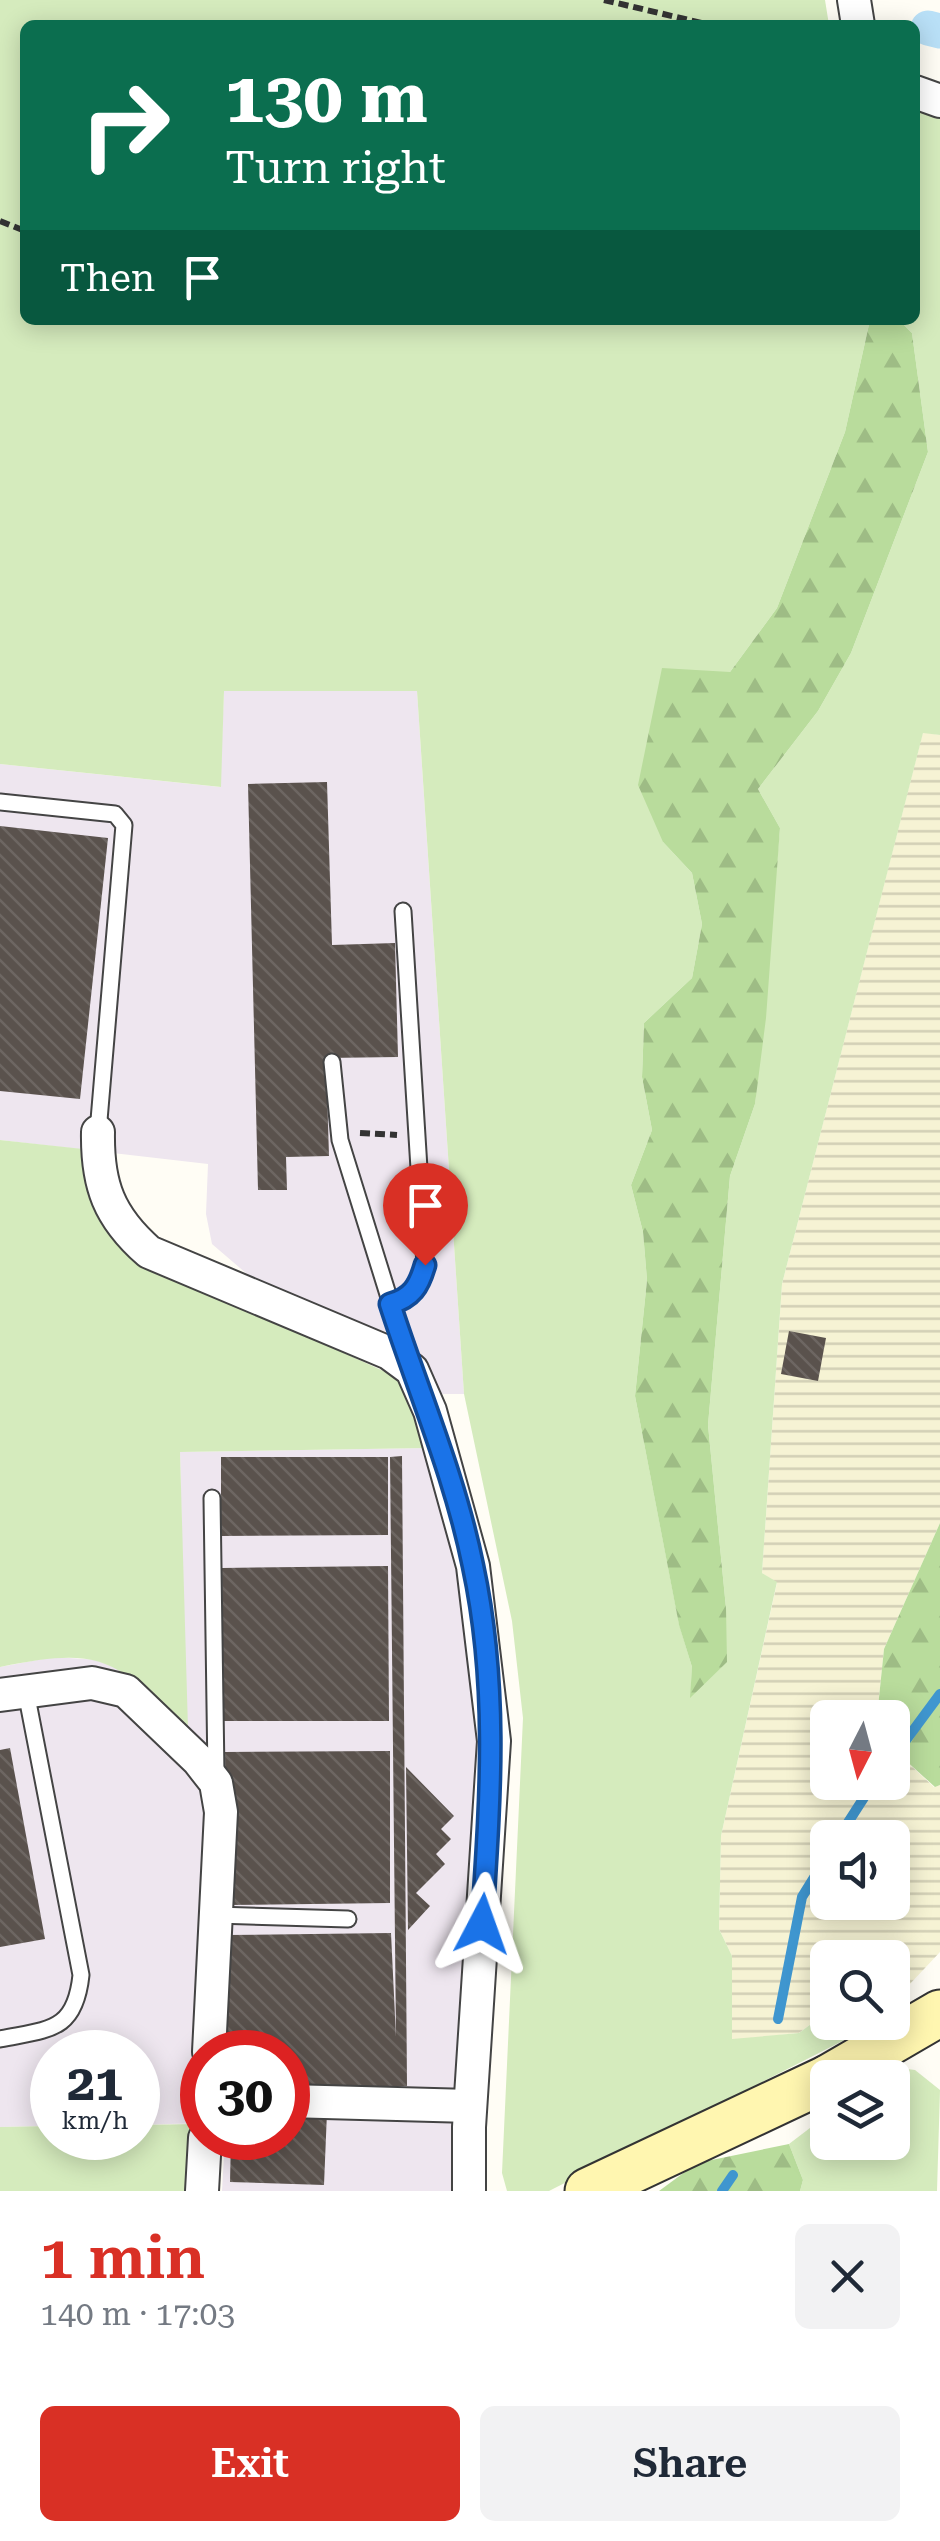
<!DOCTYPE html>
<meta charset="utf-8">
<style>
:root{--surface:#fff;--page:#f2f2f3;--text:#1f2937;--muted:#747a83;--accent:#d93025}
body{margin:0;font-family:"Roboto Serif",serif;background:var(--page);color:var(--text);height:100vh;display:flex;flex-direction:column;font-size:38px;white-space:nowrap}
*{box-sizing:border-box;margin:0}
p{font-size:32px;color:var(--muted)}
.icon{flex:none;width:55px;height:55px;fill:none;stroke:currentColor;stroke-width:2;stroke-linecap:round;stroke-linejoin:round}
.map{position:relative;height:2191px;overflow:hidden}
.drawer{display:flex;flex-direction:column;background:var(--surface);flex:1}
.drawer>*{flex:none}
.guide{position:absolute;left:20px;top:20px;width:900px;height:305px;border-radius:15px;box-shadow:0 5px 25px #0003;background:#0b6e4f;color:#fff;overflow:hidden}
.needle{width:65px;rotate:186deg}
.controls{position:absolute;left:810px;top:1700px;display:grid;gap:20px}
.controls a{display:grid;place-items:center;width:100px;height:100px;border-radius:15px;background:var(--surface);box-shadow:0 5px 25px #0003;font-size:50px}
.speed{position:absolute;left:30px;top:2030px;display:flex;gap:20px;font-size:50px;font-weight:700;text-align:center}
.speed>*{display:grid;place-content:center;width:130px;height:130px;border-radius:50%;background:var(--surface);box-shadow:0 5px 25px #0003;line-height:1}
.speed small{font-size:25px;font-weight:400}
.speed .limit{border:15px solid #d22;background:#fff;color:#111}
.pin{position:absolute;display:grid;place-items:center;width:85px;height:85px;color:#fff;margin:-102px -42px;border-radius:50% 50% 50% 0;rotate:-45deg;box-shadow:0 0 10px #0007}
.pin .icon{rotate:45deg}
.me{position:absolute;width:110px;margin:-55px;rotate:4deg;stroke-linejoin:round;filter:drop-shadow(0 0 8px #0008)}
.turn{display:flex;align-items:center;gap:35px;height:210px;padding:0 40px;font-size:45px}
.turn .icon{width:130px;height:130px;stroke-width:2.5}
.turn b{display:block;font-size:70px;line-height:85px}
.then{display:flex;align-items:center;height:95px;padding:0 40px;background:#0003;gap:20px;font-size:38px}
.round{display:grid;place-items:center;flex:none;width:105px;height:105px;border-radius:15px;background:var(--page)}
.summary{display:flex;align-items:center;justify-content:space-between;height:170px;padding:0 40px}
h1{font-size:60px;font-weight:600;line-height:75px;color:var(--accent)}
.action{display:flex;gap:20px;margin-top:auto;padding:20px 40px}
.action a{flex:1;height:115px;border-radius:15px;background:var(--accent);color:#fff;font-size:40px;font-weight:600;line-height:115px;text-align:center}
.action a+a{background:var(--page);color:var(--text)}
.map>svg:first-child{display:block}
</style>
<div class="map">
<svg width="940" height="2191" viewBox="0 0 940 2191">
<defs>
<pattern id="farmland-rules" width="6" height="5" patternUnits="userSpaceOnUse" patternTransform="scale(2.5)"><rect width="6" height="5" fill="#f6f3d4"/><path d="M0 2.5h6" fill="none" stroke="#d2cfb5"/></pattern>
<pattern id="forest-firs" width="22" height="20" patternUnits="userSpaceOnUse" patternTransform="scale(2.5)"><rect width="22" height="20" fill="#b9dc9c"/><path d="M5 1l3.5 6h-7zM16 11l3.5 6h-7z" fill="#9ebc85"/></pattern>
<pattern id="building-back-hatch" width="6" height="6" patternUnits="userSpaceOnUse" patternTransform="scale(2.5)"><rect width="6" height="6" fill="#5a524d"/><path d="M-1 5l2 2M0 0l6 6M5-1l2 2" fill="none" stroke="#6d6662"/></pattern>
</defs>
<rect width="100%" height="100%" fill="#fffdf5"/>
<g fill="#eee6ef">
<polygon points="224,690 417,691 464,1394 430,1394 418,1359 387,1332 340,1319 261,1286 212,1244 206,1214 208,1164 0,1140 0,764 220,787"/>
<polygon points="429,1448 463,1567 484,1741 453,2191 222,2191 225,2138 288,2138 288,2052 202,2052 202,2123 138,2125 138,2052 52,2052 52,2126 0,2127 0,1667 53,1657 100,1660 127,1673 186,1728 180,1452"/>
</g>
<path fill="url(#farmland-rules)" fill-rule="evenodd" d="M923 732 940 735V1523L884 1649 877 1717 828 1718V1782H892L893 1749 934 1787 940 1785V1952L893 2002 892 1958H828L827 2012 799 2033 732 2040V1956L719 1929 721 1836 777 1583 762 1573 782 1284ZM828 1838H892V1902H828Z"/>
<g fill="#d5ebbd">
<polygon points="0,0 825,0 829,25 25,25 25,320 870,320 845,432 777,608 730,672 663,842 692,873 702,924 692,978 644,1023 642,1077 652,1130 631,1185 643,1232 647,1280 635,1396 679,1624 692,1667 691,1696 726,1608 708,1425 730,1176 755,1104 780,828 758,789 818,711 851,653 928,452 912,333 899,320 915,320 915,111 940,115 940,735 923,733 782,1284 762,1573 777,1582 721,1836 719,1929 732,1956 732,2039 799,2033 827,2012 828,2022 858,2023 858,2033 549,2191 507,2191 502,2173 523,1718 512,1621 464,1394 417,691 224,691 221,787 0,764"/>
<path d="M0 1140 83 1149C86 1209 95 1227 143 1261L403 1380 429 1448 180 1452 188 1729C113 1659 104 1646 0 1667Z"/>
<polygon points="891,2067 915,2070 940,2090 937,2191 800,2191 803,2180 789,2144 827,2115 828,2142 892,2142 892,2078 878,2077"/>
<polygon points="195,2124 192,2191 0,2191 0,2127 52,2126 52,2138 138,2138 138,2125"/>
</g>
<g fill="url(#forest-firs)">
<polygon points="870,320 899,320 912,333 928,452 851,653 818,711 758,789 780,828 766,1018 755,1104 730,1176 708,1425 726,1608 727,1662 690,1698 692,1667 679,1625 635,1396 647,1280 643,1232 631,1185 652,1130 642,1077 644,1023 692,978 702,924 692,873 663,842 638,785 662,668 730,672 777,608 845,432"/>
<polygon points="940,1523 940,1785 935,1787 893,1749 892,1718 877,1717 884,1649"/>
<polygon points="789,2144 803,2180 800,2191 659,2191 697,2163"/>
</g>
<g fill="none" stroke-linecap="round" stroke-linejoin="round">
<g stroke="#3f96cf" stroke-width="10">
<polyline points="892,1759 940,1694"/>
<polyline points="838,1838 874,1782"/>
<polyline points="778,2019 802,1897 828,1855"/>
<polyline points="722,2191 733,2175"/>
</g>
<polyline stroke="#b9e0f7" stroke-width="35" points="928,28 940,31"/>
</g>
<g fill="url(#building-back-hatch)">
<polygon points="327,782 332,945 395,943 398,1057 326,1058 329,1156 286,1157 287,1190 258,1190 248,784"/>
<polygon points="0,826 108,838 80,1099 0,1091"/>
<polygon points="789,1331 826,1338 818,1381 781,1374"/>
<polygon points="402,1456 407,2086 288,2087 288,2052 228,2052 227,1935 391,1933 396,2037 390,1457"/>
<polygon points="221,1457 388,1457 388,1535 221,1536"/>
<polygon points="388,1566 389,1721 223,1721 222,1568"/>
<polygon points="10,1748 45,1939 0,1947 0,1750"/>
<polygon points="390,1751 390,1903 227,1905 225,1752"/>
<polygon points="406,1767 454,1816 441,1829 451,1839 436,1854 445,1864 416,1893 430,1906 408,1930"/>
<polygon points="288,2111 327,2112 324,2185 230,2182 231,2138 288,2138"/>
</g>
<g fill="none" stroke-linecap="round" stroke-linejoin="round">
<defs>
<g id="service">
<polyline points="0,802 115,814 124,825 98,1132"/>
<polyline points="332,1062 340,1140 409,1362"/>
<path d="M390 1304C412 1298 419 1287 425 1265L403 911"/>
<polyline points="212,1498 216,1774"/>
<polyline points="216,1915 348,1919"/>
<path d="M0 2039C49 2029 75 2032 81 1975L26 1692"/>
</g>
<g id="minor">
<polyline points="854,0 858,25"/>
<polyline points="915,92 940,101"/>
<path d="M98 1132C97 1185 109 1217 149 1252L389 1353 412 1370 430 1411 473 1566 494 1741 469 2127V2191"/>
<polyline points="0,1695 92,1683 126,1691 198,1760 216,1783 221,1812 209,2052"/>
<polyline points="288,2101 470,2106"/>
<polyline points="202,2191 205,2138"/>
</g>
<g id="secondary">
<polyline points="828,2078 940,2013"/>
<polyline points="588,2191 828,2078"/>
</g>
</defs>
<use href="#service" stroke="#444" stroke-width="19"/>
<use href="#minor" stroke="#444" stroke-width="36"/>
<use href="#secondary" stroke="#333" stroke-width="49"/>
<g stroke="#333" stroke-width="6" stroke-dasharray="10 5" stroke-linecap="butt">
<polyline points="604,0 710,25"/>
<polyline points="0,221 25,231"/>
<polyline points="360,1133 397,1135"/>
</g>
<use href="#service" stroke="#fff" stroke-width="15"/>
<use href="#minor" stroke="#fff" stroke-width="32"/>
<use href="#secondary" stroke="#fff6b0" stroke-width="45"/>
</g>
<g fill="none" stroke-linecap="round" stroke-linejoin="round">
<defs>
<path id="route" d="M425 1265C419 1286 412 1298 390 1304 418 1391 455 1476 473 1566 499 1687 490 1802 482 1924"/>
</defs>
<use href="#route" stroke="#114b97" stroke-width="25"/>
<use href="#route" stroke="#1a73e8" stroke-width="18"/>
</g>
</svg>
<div class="controls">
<a><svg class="needle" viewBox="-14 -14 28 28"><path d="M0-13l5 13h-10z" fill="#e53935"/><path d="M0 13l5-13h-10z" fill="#747a83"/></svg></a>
<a><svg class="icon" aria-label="sound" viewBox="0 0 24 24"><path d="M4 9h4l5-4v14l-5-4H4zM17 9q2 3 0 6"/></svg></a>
<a><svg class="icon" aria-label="search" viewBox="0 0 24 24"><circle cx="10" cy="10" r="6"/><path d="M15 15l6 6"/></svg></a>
<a><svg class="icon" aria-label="layers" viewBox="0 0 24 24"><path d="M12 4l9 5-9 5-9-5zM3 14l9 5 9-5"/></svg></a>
</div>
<div class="speed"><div>21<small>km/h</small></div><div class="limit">30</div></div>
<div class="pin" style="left:425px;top:1265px;background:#d93025"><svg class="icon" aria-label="arrive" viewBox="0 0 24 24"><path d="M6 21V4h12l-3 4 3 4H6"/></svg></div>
<svg class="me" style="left:482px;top:1924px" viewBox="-20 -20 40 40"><path d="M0-17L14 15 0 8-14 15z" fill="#1a73e8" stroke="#fff" stroke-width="4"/></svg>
<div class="guide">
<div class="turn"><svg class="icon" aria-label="right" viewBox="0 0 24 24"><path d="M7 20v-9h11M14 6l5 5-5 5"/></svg><div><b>130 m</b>Turn right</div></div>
<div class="then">Then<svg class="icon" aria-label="arrive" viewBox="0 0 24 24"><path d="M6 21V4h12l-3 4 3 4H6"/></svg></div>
</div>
</div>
<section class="drawer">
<div class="summary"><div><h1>1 min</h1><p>140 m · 17:03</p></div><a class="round"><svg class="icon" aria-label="close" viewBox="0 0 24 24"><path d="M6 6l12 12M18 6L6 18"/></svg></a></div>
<div class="action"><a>Exit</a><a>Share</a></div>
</section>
